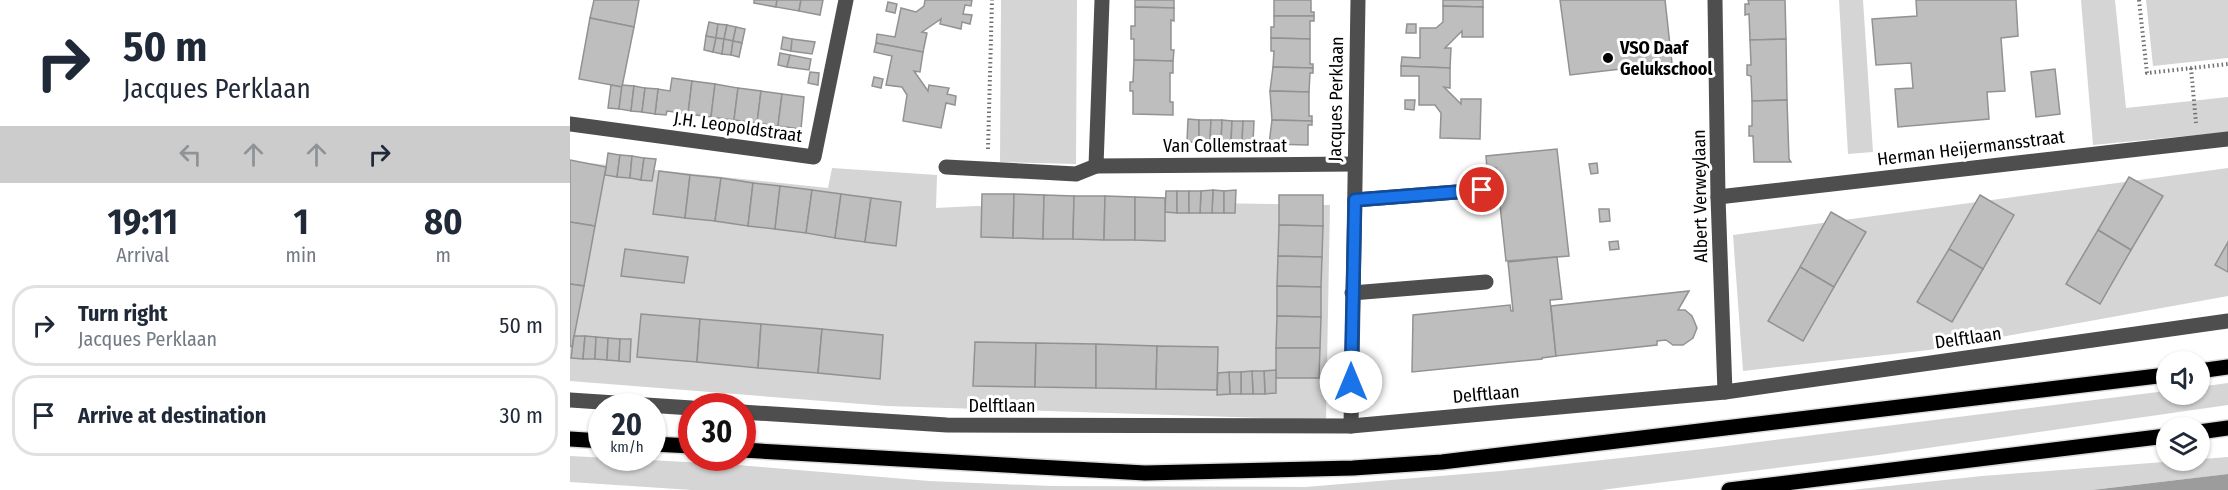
<!DOCTYPE html>
<style>
:root{--surface:#fff;--page:#f6f6f7;--text:#1f2937;--muted:#747a83;--line:#e0e1e3}
body{margin:0;font-family:"Fira Sans Condensed",sans-serif;background:var(--page);color:var(--text);height:100vh;display:flex;flex-direction:column;font-size:22px;white-space:nowrap}
*{box-sizing:border-box;margin:0}
p{font-size:20px;color:var(--muted)}
.icon{flex:none;width:33px;height:33px;fill:none;stroke:currentColor;stroke-width:2;stroke-linecap:round;stroke-linejoin:round}
.map{position:relative;flex:1;overflow:hidden}
.details{display:flex;flex-direction:column;background:var(--surface);width:570px}
.details>*{flex:none}
.guide{background:#fff;color:var(--text);overflow:hidden}
.controls{position:absolute;left:1586px;top:351px;display:grid;gap:12px}
.controls a{display:grid;place-items:center;width:54px;height:54px;border-radius:50%;background:var(--surface);box-shadow:0 2px 4px #0004;font-size:30px}
.speed{position:absolute;left:18px;top:393px;display:flex;gap:12px;font-size:30px;font-weight:700;text-align:center}
.speed>*{display:grid;place-content:center;width:78px;height:78px;border-radius:50%;background:var(--surface);box-shadow:0 2px 4px #0004;line-height:1}
.speed small{font-size:15px;font-weight:400}
.speed .limit{border:9px solid #d22;background:#fff;color:#111}
.pin{position:absolute;display:grid;place-items:center;width:51px;height:51px;color:#fff;margin:-26px;border:3px solid #fff;border-radius:50%;box-shadow:0 2px 6px #0007}
.me{position:absolute;width:66px;margin:-33px;rotate:0deg;stroke-linejoin:round;filter:drop-shadow(0 0 4px #0008)}
.turn{display:flex;align-items:center;gap:21px;height:126px;padding:0 24px;font-size:27px}
.turn .icon{width:78px;height:78px;stroke-width:2.5}
.turn b{display:block;font-size:42px;line-height:51px}
.lanes{display:flex;align-items:center;height:57px;padding:0 24px;background:#0003;justify-content:center;gap:30px;direction:ltr}
.lanes .off{opacity:.35}
.eta{display:flex;justify-content:space-evenly;align-items:center;height:102px;text-align:center}
.eta b{font-size:36px;font-weight:700;line-height:42px}
ul{padding:0;list-style:none}
li{display:flex;align-items:center;gap:18px;height:81px;margin:0 12px 9px;padding:0 12px;border:3px solid var(--line);border-radius:24px}
li div{flex:1}
li b{display:block;font-size:22px}
li em{font-style:normal}
main{display:flex;flex:1;min-height:0}
.map>svg:first-child{display:block}
</style>
<main>
<section class="details">
<div class="guide">
<div class="turn"><svg class="icon" aria-label="right" viewBox="0 0 24 24"><path d="M7 20v-9h11M14 6l5 5-5 5"/></svg><div><b>50 m</b>Jacques Perklaan</div></div>
<div class="lanes"><svg class="icon off" aria-label="left" viewBox="0 0 24 24"><path d="M17 20v-9H6M10 6l-5 5 5 5"/></svg><svg class="icon off" aria-label="ahead" viewBox="0 0 24 24"><path d="M12 20V5M6 11l6-6 6 6"/></svg><svg class="icon off" aria-label="ahead" viewBox="0 0 24 24"><path d="M12 20V5M6 11l6-6 6 6"/></svg><svg class="icon" aria-label="right" viewBox="0 0 24 24"><path d="M7 20v-9h11M14 6l5 5-5 5"/></svg></div>
</div>
<div class="eta">
<div><b>19:11</b><p>Arrival</p></div>
<div><b>1</b><p>min</p></div>
<div><b>80</b><p>m</p></div>
</div>
<ul>
<li><svg class="icon" aria-label="right" viewBox="0 0 24 24"><path d="M7 20v-9h11M14 6l5 5-5 5"/></svg><div><b>Turn right</b><p>Jacques Perklaan</p></div><em>50 m</em></li>
<li><svg class="icon" aria-label="arrive" viewBox="0 0 24 24"><path d="M6 21V4h12l-3 4 3 4H6"/></svg><div><b>Arrive at destination</b></div><em>30 m</em></li>
</ul>
</section>
<div class="map">
<svg width="1658" height="490" viewBox="0 0 1658 490">
<rect width="100%" height="100%" fill="#fff"/>
<g fill="#d5d5d5">
<polygon points="431,0 507,0 506,164 430,162"/>
<polygon points="1269,0 1293,0 1303,152 1278,154"/>
<polygon points="1511,0 1545,0 1556,108 1658,97 1658,132 1523,145"/>
<polygon points="1576,0 1658,0 1658,58 1583,66"/>
<polygon points="0,161 258,188 262,168 367,175 366,208 406,206 503,209 506,201 760,205 756,420 317,406 0,381"/>
<polygon points="1658,168 1658,296 1359,350 1173,371 1163,235"/>
<polygon points="1658,383 1658,405 1309,455 1031,490 122,490 0,482 0,456 156,464 359,481 481,486 735,487 931,471 1133,449 1596,391 1596,394 1629,394 1629,387"/>
<polygon points="1658,457 1658,474 1522,490 1281,490 1412,476"/>
</g>
<polygon fill="#9c9c9c" points="1658,474 1658,490 1522,490"/>
<g fill="#bebebe" stroke="#929292" stroke-width="1.5">
<polygon points="24,0 69,0 64,27 20,18"/>
<polygon points="184,0 207,0 206,7 184,3"/>
<polygon points="207,0 231,0 229,11 206,7"/>
<polygon points="231,0 253,0 250,15 229,11"/>
<polygon points="355,0 402,0 401,6 395,5 393,14 402,15 400,24 392,22 391,29 370,24 371,19 352,32 357,33 353,52 306,43 307,34 325,37 331,8 346,12 354,6"/>
<polygon points="565,0 604,0 604,8 565,7"/>
<polygon points="704,0 741,0 741,12 744,12 744,16 704,16"/>
<polygon points="873,0 913,0 913,7 873,6"/>
<polygon points="990,0 1095,0 1102,63 1000,75"/>
<polygon points="1178,0 1215,0 1216,39 1180,40 1179,14 1175,15 1175,4 1179,4"/>
<polygon points="1346,0 1446,0 1448,36 1431,38 1435,91 1417,92 1419,119 1328,127 1325,89 1343,88 1341,63 1306,65 1302,19 1347,16"/>
<polygon points="318,2 327,4 325,13 316,11"/>
<polygon points="873,6 913,7 913,37 892,37 892,31 875,48 881,48 880,68 831,66 832,57 850,58 850,28 866,28 873,22"/>
<polygon points="565,7 604,8 604,21 601,20 601,50 604,50 603,61 564,60 564,39 561,39 561,26 565,26"/>
<polygon points="704,16 744,16 744,21 740,21 740,39 701,38 701,27 704,27"/>
<polygon points="20,18 64,27 52,87 9,79"/>
<polygon points="139,22 148,24 146,38 136,36"/>
<polygon points="148,24 157,25 154,39 146,38"/>
<polygon points="837,24 846,24 846,33 836,33"/>
<polygon points="157,25 166,27 163,41 154,39"/>
<polygon points="166,27 175,29 172,43 163,41"/>
<polygon points="136,36 146,38 143,52 134,50"/>
<polygon points="213,37 222,39 221,51 211,49"/>
<polygon points="146,38 154,39 152,54 143,52"/>
<polygon points="701,38 740,39 740,64 743,64 743,68 703,67 704,51 701,51"/>
<polygon points="154,39 163,41 161,55 152,54"/>
<polygon points="222,39 245,42 242,54 221,51"/>
<polygon points="1216,39 1217,100 1182,101 1181,76 1177,75 1177,65 1181,65 1180,40"/>
<polygon points="163,41 172,43 169,57 161,55"/>
<polygon points="306,43 353,52 350,72 344,71 358,91 359,85 379,88 377,94 386,96 385,105 376,103 371,128 333,121 337,95 332,87 316,85 322,56 304,52"/>
<polygon points="210,53 220,55 217,67 208,65"/>
<polygon points="220,55 241,59 239,70 217,67"/>
<polygon points="564,60 603,61 603,73 600,73 600,102 603,102 603,115 563,114 563,91 560,91 560,82 563,82"/>
<polygon points="831,66 880,68 880,88 874,87 891,104 891,99 911,99 910,139 870,138 871,113 865,105 849,105 849,76 831,76"/>
<polygon points="703,67 743,68 743,73 740,73 739,92 700,91"/>
<polygon points="1485,69 1490,114 1466,117 1461,72"/>
<polygon points="240,72 249,73 248,85 238,83"/>
<polygon points="304,77 313,79 311,88 302,86"/>
<polygon points="102,78 122,81 118,114 97,111 96,115 85,114 88,89 100,91"/>
<polygon points="122,81 145,84 141,117 118,114"/>
<polygon points="145,84 168,88 164,120 141,117"/>
<polygon points="41,85 52,87 49,109 38,108"/>
<polygon points="52,85 64,86 61,111 49,109"/>
<polygon points="64,86 75,88 72,112 61,111"/>
<polygon points="75,88 88,89 85,114 72,112"/>
<polygon points="168,88 191,91 187,123 164,120"/>
<polygon points="191,91 212,94 208,126 187,123"/>
<polygon points="700,91 739,92 739,116 742,116 742,121 702,120"/>
<polygon points="212,94 234,97 231,129 208,126"/>
<polygon points="835,100 845,100 844,110 835,109"/>
<polygon points="1217,100 1219,159 1221,162 1184,162 1183,136 1179,136 1179,126 1182,126 1182,101"/>
<polygon points="618,119 629,120 629,142 617,142"/>
<polygon points="629,120 641,120 640,142 629,142"/>
<polygon points="641,120 652,120 651,143 640,142"/>
<polygon points="652,120 662,121 661,143 651,143"/>
<polygon points="702,120 742,121 742,125 738,125 738,145 699,144"/>
<polygon points="662,121 673,121 672,143 661,143"/>
<polygon points="673,121 684,121 683,143 672,143"/>
<polygon points="987,149 999,256 936,261 926,168 917,169 916,156"/>
<polygon points="38,153 50,155 47,177 35,175"/>
<polygon points="50,155 62,156 60,178 47,177"/>
<polygon points="62,156 74,158 71,180 60,178"/>
<polygon points="74,158 86,159 82,181 71,180"/>
<polygon points="0,160 36,167 25,226 0,222"/>
<polygon points="1027,163 1028,173 1021,174 1019,164"/>
<polygon points="89,171 120,175 115,218 83,214"/>
<polygon points="120,175 151,178 145,221 115,218"/>
<polygon points="1559,177 1593,196 1561,250 1528,230"/>
<polygon points="151,178 183,183 178,226 145,221"/>
<polygon points="183,183 210,186 205,229 178,226"/>
<polygon points="210,186 242,190 236,233 205,229"/>
<polygon points="242,190 271,194 265,238 236,233"/>
<polygon points="643,190 654,191 654,213 642,213"/>
<polygon points="643,190 642,213 630,213 631,191"/>
<polygon points="666,190 665,213 654,213 654,191"/>
<polygon points="596,191 607,191 607,213 595,212"/>
<rect x="607" y="191" width="12" height="22"/>
<polygon points="619,191 631,191 630,213 619,213"/>
<polygon points="271,194 301,198 295,242 265,238"/>
<polygon points="412,194 444,194 443,238 411,237"/>
<polygon points="444,194 474,195 473,239 443,238"/>
<polygon points="474,195 504,196 503,239 473,239"/>
<polygon points="709,195 753,195 753,226 709,225"/>
<polygon points="1410,195 1444,215 1413,269 1379,249"/>
<polygon points="504,196 535,196 534,240 503,239"/>
<polygon points="535,196 565,197 565,240 534,240"/>
<polygon points="565,197 595,198 595,241 565,240"/>
<polygon points="301,198 331,202 326,246 295,242"/>
<polygon points="1029,209 1039,209 1040,221 1030,222"/>
<polygon points="1261,212 1296,232 1264,287 1230,267"/>
<polygon points="0,222 25,226 14,286 0,284"/>
<polygon points="709,225 753,226 752,257 708,256"/>
<polygon points="1528,230 1561,250 1530,304 1496,284"/>
<polygon points="1048,241 1049,249 1040,250 1039,242"/>
<polygon points="1658,242 1658,272 1645,265"/>
<polygon points="55,249 118,257 114,283 51,276"/>
<polygon points="1379,249 1413,269 1382,322 1347,302"/>
<polygon points="708,256 752,257 751,287 707,286"/>
<polygon points="987,257 992,299 980,300 986,356 972,358 972,359 842,372 843,315 940,305 941,311 943,311 938,262"/>
<polygon points="1230,267 1264,287 1233,341 1198,321"/>
<polygon points="0,284 14,286 2,347 0,346"/>
<polygon points="707,286 751,287 751,317 707,316"/>
<polygon points="1119,291 1108,310 1115,310 1122,316 1127,328 1123,338 1113,345 1103,345 1096,340 1087,341 1087,345 986,356 981,306"/>
<polygon points="71,314 130,319 127,362 67,357"/>
<polygon points="707,316 751,317 750,348 706,348"/>
<polygon points="130,319 191,324 188,368 127,362"/>
<polygon points="191,324 252,329 248,373 188,368"/>
<polygon points="252,329 313,335 310,379 248,373"/>
<polygon points="4,336 15,336 13,359 1,358"/>
<polygon points="15,336 26,337 25,359 13,359"/>
<polygon points="26,337 38,338 37,360 25,359"/>
<polygon points="38,338 50,339 49,361 37,360"/>
<polygon points="50,339 61,339 60,362 49,361"/>
<polygon points="405,342 466,343 465,387 403,386"/>
<polygon points="466,343 526,344 526,388 465,387"/>
<polygon points="526,344 587,346 586,389 526,388"/>
<polygon points="587,346 648,347 647,390 586,389"/>
<polygon points="706,348 750,348 749,378 706,378"/>
<polygon points="706,370 706,393 695,394 694,371"/>
<polygon points="682,371 694,371 695,394 683,394"/>
<polygon points="682,371 683,394 671,394 671,372"/>
<polygon points="659,372 671,372 671,394 660,394"/>
<polygon points="659,372 660,394 647,395 648,373"/>
</g>
<g fill="none" stroke-linecap="round" stroke-linejoin="round">
<defs>
<g id="major">
<polyline points="1629,371 1658,367"/>
<polyline points="1629,432 1658,428"/>
<polyline points="0,439 32,441"/>
<polyline points="82,444 122,446"/>
<polyline points="172,450 575,473 783,468 872,462 1596,375"/>
<polyline points="1159,490 1596,436"/>
</g>
</defs>
<use href="#major" stroke="#dbdbdb" stroke-width="18"/>
<g stroke="#707070" stroke-width="4" stroke-dasharray="1.5 3" stroke-linecap="butt">
<polyline points="1569,0 1577,73 1658,64"/>
<polyline points="1621,68 1626,123"/>
<polyline points="418,149 422,0"/>
</g>
<g stroke="#4e4e4e" stroke-width="15">
<polyline points="532,0 526,166 784,164"/>
<polyline points="1145,0 1148,197 1155,392"/>
<polyline points="0,124 244,157 276,0"/>
<polyline points="376,167 506,174 526,166"/>
<polyline points="1148,197 1658,139"/>
<polyline points="785,200 912,190"/>
<polyline points="782,293 916,282"/>
<polyline points="0,400 122,408"/>
<polyline points="172,412 377,425 781,426 1155,392 1658,321"/>
<polyline points="781,426 788,0"/>
</g>
<use href="#major" stroke="#000" stroke-width="15"/>
</g>
<g fill="none" stroke-linecap="round" stroke-linejoin="round">
<defs>
<polyline id="route" points="781,382 785,200 912,190"/>
</defs>
<use href="#route" stroke="#114b97" stroke-width="15"/>
<use href="#route" stroke="#1a73e8" stroke-width="10"/>
</g>
<circle fill="#000" stroke="#fff" stroke-width="2" cx="1038" cy="58" r="6"/>
<g text-anchor="middle" dominant-baseline="central" stroke-width="6" stroke-linejoin="round" paint-order="stroke">
<g font-size="18" font-weight="bold" fill="#000" stroke="#fff" text-anchor="start">
<text x="1050" y="48">VSO Daaf<tspan x="1050" dy="21">Gelukschool</tspan></text>
</g>
<g font-size="18" fill="#000" stroke="#fff">
<text transform="translate(766 99) rotate(-89)">Jacques Perklaan</text>
<text transform="translate(168 127) rotate(8)">J.H. Leopoldstraat</text>
<text x="655" y="146">Van Collemstraat</text>
<text transform="translate(1401 148) rotate(-7)">Herman Heijermansstraat</text>
<text transform="translate(1130 196) rotate(-91)">Albert Verweylaan</text>
<text transform="translate(1398 338) rotate(-8)">Delftlaan</text>
<text transform="translate(916 394) rotate(-5)">Delftlaan</text>
<text x="432" y="406">Delftlaan</text>
</g>
</g>
</svg>
<div class="controls">
<a><svg class="icon" aria-label="sound" viewBox="0 0 24 24"><path d="M4 9h4l5-4v14l-5-4H4zM17 9q2 3 0 6"/></svg></a>
<a><svg class="icon" aria-label="layers" viewBox="0 0 24 24"><path d="M12 4l9 5-9 5-9-5zM3 14l9 5 9-5"/></svg></a>
</div>
<div class="speed"><div>20<small>km/h</small></div><div class="limit">30</div></div>
<div class="pin" style="left:912px;top:190px;background:#d93025"><svg class="icon" aria-label="arrive" viewBox="0 0 24 24"><path d="M6 21V4h12l-3 4 3 4H6"/></svg></div>
<svg class="me" style="left:781px;top:382px" viewBox="-20 -20 40 40"><circle r="19" fill="#fff"/><path d="M0-13L10 11 0 6-10 11z" fill="#1a73e8"/></svg>
</div>
</main>
